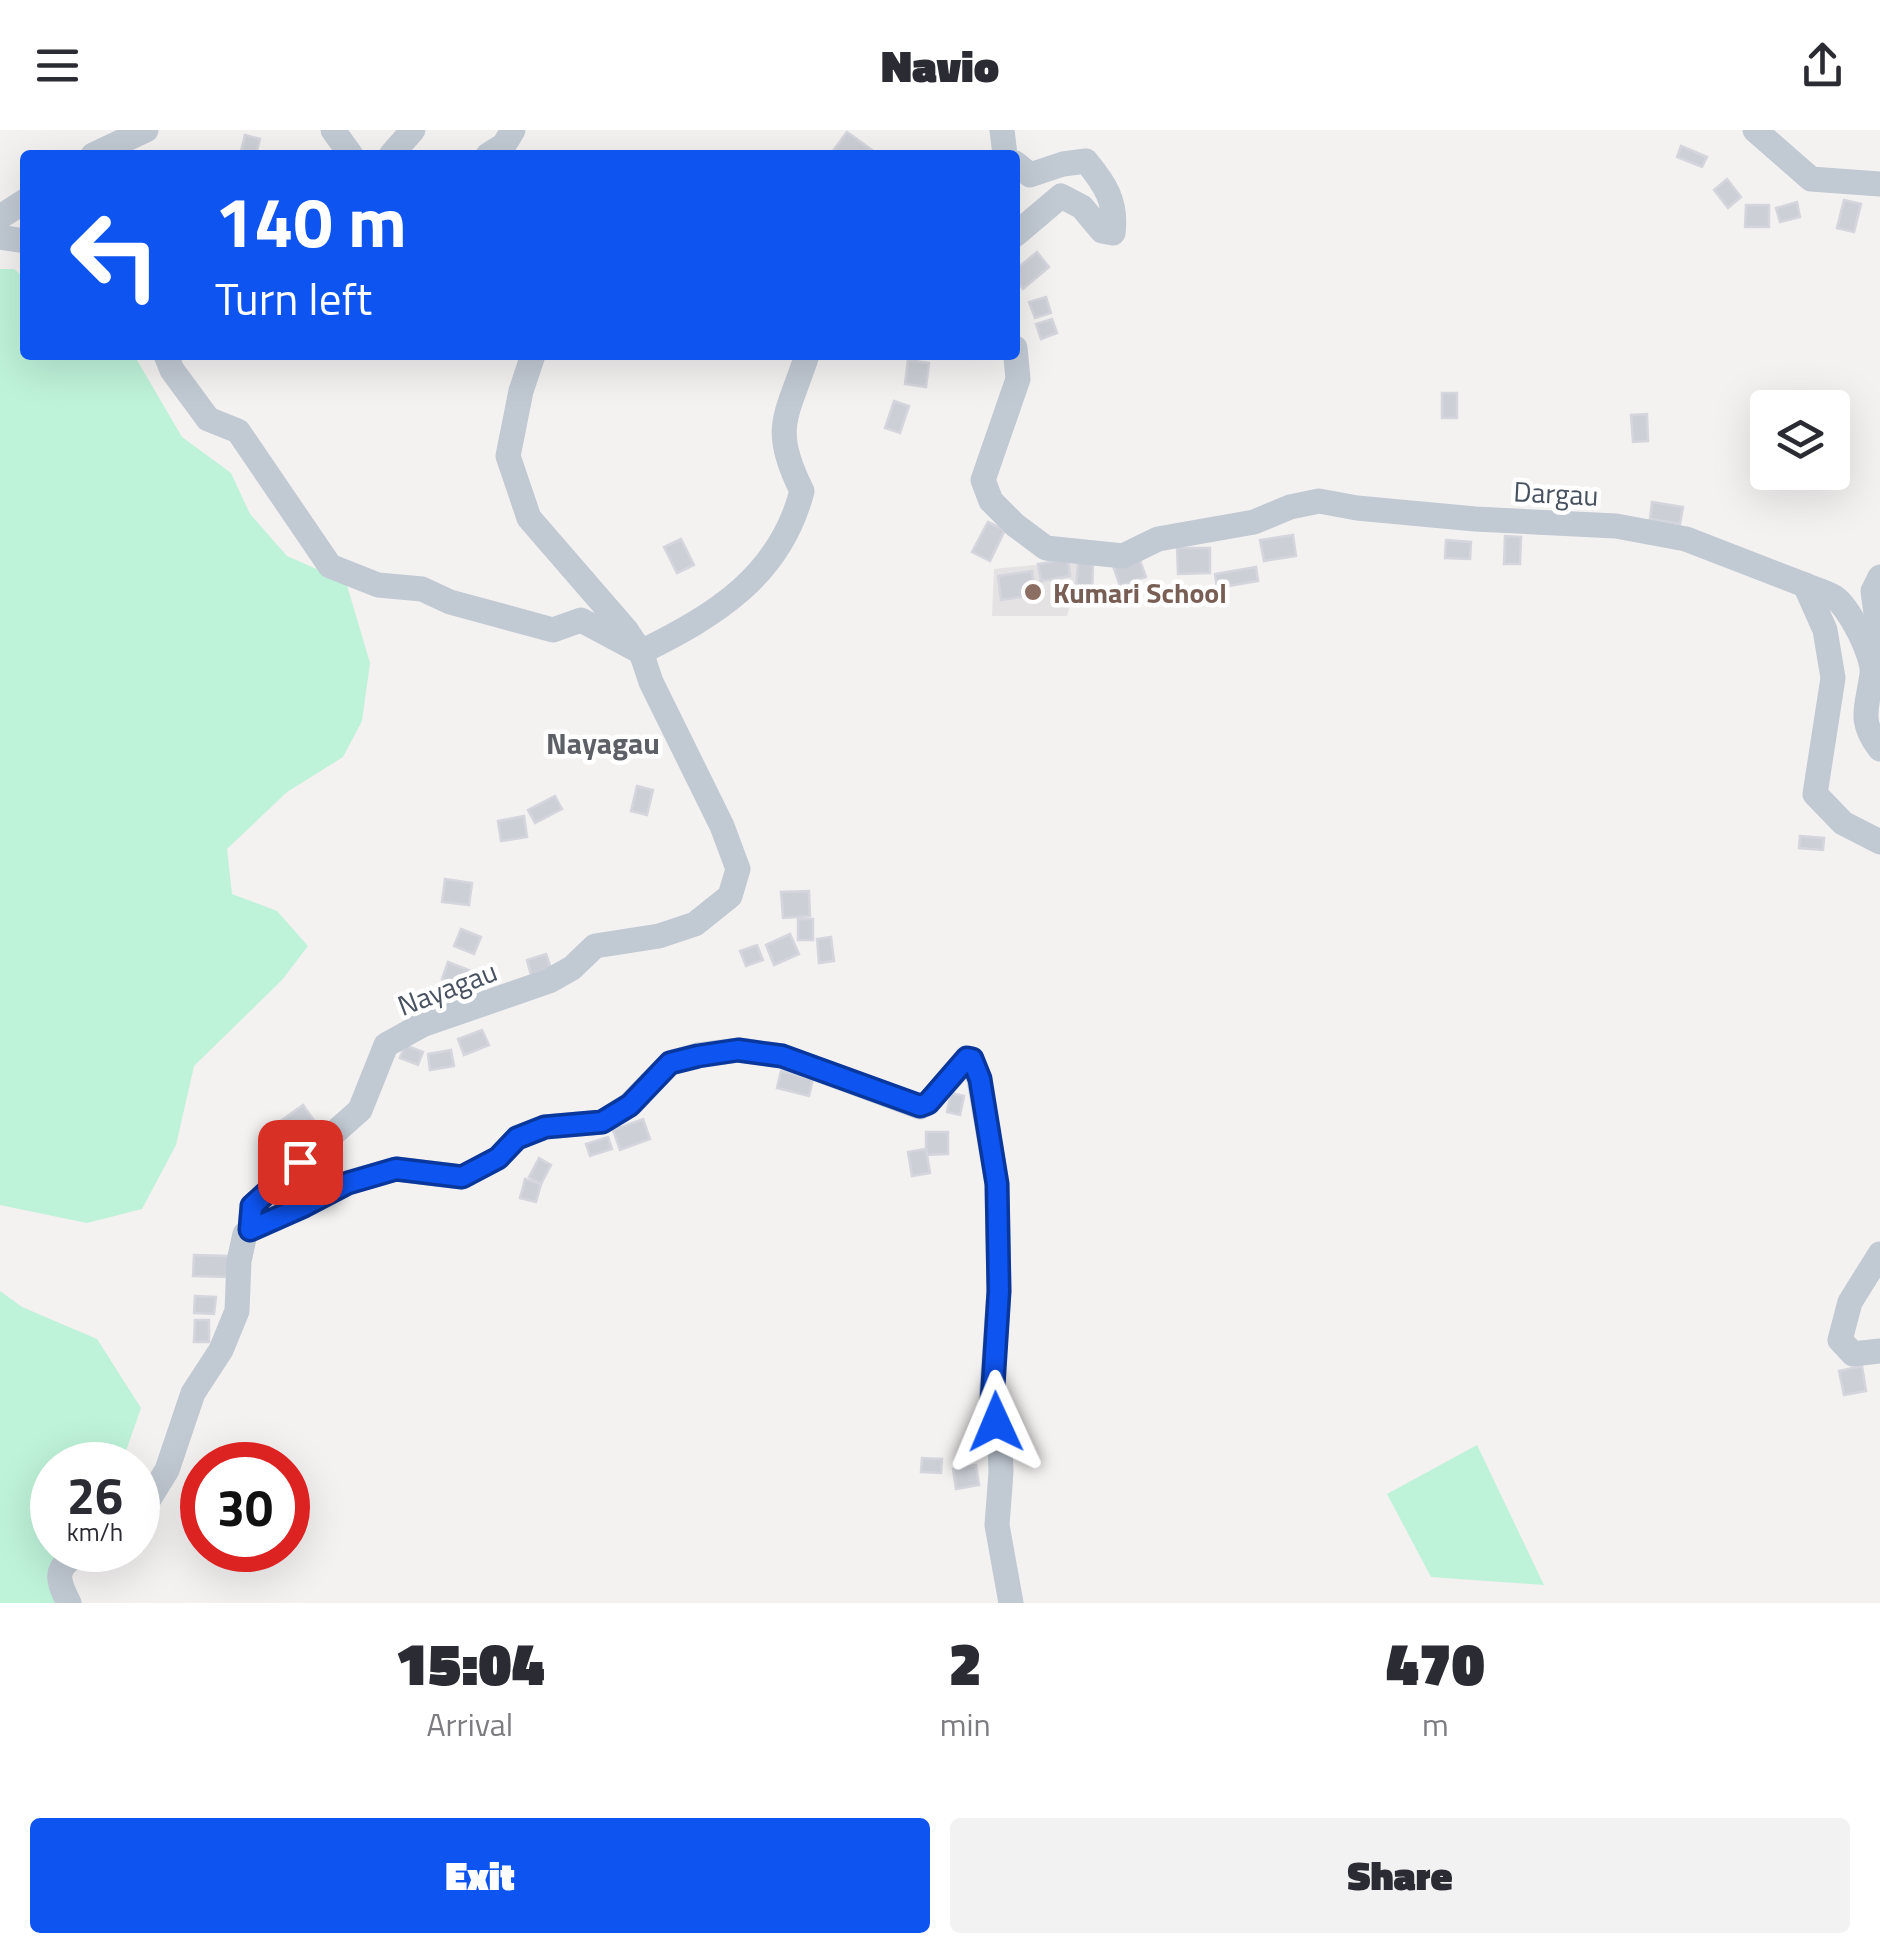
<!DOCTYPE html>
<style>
:root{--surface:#fff;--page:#f2f2f3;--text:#2b2b33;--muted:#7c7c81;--accent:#0e54f0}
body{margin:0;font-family:"Titillium Web",sans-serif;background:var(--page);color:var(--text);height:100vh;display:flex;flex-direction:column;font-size:38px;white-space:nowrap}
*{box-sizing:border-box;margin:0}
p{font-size:32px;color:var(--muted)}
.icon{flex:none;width:55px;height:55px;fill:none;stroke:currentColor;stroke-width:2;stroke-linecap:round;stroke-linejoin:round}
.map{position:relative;height:1473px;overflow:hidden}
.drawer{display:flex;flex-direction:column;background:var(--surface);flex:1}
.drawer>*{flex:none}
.banner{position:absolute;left:20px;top:20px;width:1000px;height:210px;border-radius:10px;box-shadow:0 10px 40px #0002;background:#0e54f0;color:#fff;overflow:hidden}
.fabs{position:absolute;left:1750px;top:260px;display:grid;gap:20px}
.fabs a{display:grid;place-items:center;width:100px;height:100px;border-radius:10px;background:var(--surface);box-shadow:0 10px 40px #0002;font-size:50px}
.speed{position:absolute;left:30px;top:1312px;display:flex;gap:20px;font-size:50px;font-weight:700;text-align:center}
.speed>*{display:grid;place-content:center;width:130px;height:130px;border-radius:50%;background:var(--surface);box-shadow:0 10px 40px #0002;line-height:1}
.speed small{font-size:25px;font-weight:400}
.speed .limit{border:15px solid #d22;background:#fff;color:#111}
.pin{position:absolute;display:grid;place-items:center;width:85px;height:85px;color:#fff;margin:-42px;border-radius:20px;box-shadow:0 5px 15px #0006}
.me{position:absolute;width:110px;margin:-55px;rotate:359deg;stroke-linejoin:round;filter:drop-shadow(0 0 8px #0008)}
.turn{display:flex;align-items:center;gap:35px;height:210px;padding:0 30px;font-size:45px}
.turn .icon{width:130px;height:130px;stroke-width:2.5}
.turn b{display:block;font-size:70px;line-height:85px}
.eta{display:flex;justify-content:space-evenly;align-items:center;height:170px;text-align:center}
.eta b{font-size:60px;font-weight:800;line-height:70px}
.primary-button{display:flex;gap:20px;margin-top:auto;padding:20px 30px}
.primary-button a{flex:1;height:115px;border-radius:10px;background:var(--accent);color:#fff;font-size:40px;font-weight:800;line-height:115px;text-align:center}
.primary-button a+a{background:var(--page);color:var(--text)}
header{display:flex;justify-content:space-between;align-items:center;height:130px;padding:0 30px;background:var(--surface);font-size:45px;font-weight:800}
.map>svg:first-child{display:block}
</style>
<header><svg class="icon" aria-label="menu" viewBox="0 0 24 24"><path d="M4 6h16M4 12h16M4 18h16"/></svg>Navio<svg class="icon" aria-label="share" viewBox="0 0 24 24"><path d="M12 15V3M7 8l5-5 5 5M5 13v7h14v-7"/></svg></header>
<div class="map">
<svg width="1880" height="1473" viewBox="0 0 1880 1473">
<rect width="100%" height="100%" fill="#f4f1f1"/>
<polygon fill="#e5e2e3" points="1084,430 1067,486 992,486 994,439"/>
<g fill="#bef2d9">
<polygon points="0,139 14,139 25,148 25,225 134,225 182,307 231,343 250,384 287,426 346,452 370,533 362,591 343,627 287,662 227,719 232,764 277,781 308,816 282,850 194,936 176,1015 142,1079 87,1093 0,1075"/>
<polygon points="0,1161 22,1177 97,1209 141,1278 121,1335 52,1335 52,1420 78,1420 64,1473 0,1473"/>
<polygon points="1477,1315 1544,1455 1431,1447 1387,1364"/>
</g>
<g fill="#cdcfd7" stroke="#d5d6dd" stroke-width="2.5">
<polygon points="847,2 872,20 868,25 839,25 833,21"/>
<polygon points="245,5 260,9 256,25 240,25"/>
<polygon points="1681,16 1707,27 1702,37 1677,27"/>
<polygon points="1727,49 1741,67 1728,78 1714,60"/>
<polygon points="1844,70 1861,74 1854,102 1837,98"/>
<polygon points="1797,72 1800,87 1780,92 1776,78"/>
<polygon points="1746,75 1769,75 1769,97 1745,97"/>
<polygon points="1037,122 1049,137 1023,159 1015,149 1015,140"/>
<polygon points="1046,167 1051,183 1035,188 1029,172"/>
<polygon points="1052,189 1057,203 1041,209 1036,194"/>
<polygon points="908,230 929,233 926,257 905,254"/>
<rect x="1442" y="263" width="15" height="25"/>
<polygon points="894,271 909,276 900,303 885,298"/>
<polygon points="1647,284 1648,311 1633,312 1631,285"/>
<polygon points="1652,372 1683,377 1680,394 1650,389"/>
<polygon points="988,392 1005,400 990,431 972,422"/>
<polygon points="1293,405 1296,426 1264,431 1260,410"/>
<polygon points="1505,406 1521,407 1520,434 1504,434"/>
<polygon points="681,409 694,435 677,443 664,417"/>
<polygon points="1446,410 1471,412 1470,429 1445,428"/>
<polygon points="1177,418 1210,418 1210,443 1178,444"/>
<polygon points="1139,428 1146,447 1120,456 1113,436"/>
<polygon points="1068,429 1070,446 1041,451 1038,434"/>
<polygon points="1078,431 1093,432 1092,463 1076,462"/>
<polygon points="1256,437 1258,451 1217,458 1215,444"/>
<polygon points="1032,441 1035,465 1001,470 998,446"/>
<polygon points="637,656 653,660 647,685 631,681"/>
<polygon points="555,666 562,679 535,693 528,680"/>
<polygon points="524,686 527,707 501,711 498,691"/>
<polygon points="1800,706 1824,708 1823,720 1799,718"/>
<polygon points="445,749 472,753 469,775 442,772"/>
<polygon points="809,761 810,786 783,788 781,762"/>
<rect x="798" y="789" width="15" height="21"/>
<polygon points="461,799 481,807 474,824 454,816"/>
<polygon points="790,804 799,824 774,835 766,815"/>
<polygon points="831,807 834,831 819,833 817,809"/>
<polygon points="757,815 763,830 746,836 740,821"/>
<polygon points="546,824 551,838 531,845 527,830"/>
<polygon points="448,832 471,841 465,858 442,849"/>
<polygon points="482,900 489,915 464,925 458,909"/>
<polygon points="405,915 423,922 418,935 400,928"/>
<polygon points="451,920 454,936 430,940 428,924"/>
<polygon points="781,941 813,949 809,966 777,958"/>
<polygon points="951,963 964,966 960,985 947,982"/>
<polygon points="303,975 320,999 295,1016 279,992"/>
<polygon points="643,989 650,1009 620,1020 613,1000"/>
<polygon points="926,1002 948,1002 948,1024 926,1025"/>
<polygon points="608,1007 612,1019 590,1026 586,1014"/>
<polygon points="926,1019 930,1043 912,1046 908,1022"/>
<polygon points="539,1028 551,1035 541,1054 529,1047"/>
<polygon points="525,1049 541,1054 536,1072 520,1068"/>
<polygon points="194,1125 228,1126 228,1147 193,1146"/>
<polygon points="195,1166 216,1167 214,1184 194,1183"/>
<polygon points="195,1190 209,1190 209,1212 194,1212"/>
<polygon points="1862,1236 1866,1261 1844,1265 1839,1241"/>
<polygon points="922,1328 942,1329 941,1343 921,1342"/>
<polygon points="976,1335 979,1355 956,1359 953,1339"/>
</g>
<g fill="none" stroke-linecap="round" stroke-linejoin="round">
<g stroke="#c1c9d3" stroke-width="25">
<polyline points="333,0 351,25"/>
<polyline points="1002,0 1005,25"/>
<polyline points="1755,0 1811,49 1880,54"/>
<polyline points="93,25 146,0"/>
<polyline points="391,25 413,0"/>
<polyline points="488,25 504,15 513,0"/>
<path d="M1015 33 1030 45 1063 34 1086 31C1105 54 1117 72 1113 103L1102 101 1082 77 1061 66 1015 105"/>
<polyline points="0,87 25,71"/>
<polyline points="0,107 25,111"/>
<polyline points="1015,218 1018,249 983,350 991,371 1015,395 1046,418 1123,426 1158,409 1254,392 1290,377 1319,371 1357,378 1475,389 1616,396 1686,409 1805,455 1825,500 1833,548 1815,664 1843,693 1880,712"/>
<path d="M166 225 172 240 208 289 238 301 330 436 378 455 422 459 450 472 553 500 581 490 641 522C716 485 780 446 802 361 770 297 787 287 807 225"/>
<path d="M1805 455C1814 459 1826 462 1834 467 1849 477 1874 526 1872 544 1868 577 1857 589 1880 619"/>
<polyline points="1871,525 1880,513 1873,461 1880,447"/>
<polyline points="250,1099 304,1076 347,1053 396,1039 462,1047 498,1028 517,1008 545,997 602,992 629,975 670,933 698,925 739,920 782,926 920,977 928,973 967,929 971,929 979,949 997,1054 999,1161 991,1272 1000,1313 1001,1342 997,1395 1011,1473"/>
<polyline points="1880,1124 1850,1172 1840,1210 1853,1224 1880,1221"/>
<polyline points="138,1387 167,1340 193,1263 221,1220 237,1181 239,1131 245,1104 250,1099 252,1076 360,980 386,915 422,895 549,851 572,838 595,816 659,806 695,794 730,766 738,739 722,696 651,552 641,522 626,500 529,388 508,326 521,261 533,225"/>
<path d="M69 1473C54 1444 56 1437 84 1420"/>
</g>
</g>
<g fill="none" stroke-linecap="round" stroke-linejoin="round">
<defs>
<polyline id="route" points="300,1032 252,1076 250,1100 304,1076 348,1053 396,1039 462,1047 498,1028 517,1008 545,997 602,992 630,975 670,933 698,926 738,920 782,926 920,976 928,973 967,928 972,929 980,949 997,1054 999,1161 992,1272 996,1292"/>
</defs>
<use href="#route" stroke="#09379c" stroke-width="25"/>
<use href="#route" stroke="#0e54f0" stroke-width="18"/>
</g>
<circle fill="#8d6e63" stroke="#fff" stroke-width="4" cx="1033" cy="462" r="10"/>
<g text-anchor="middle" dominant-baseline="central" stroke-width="9" stroke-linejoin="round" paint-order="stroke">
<g font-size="28" fill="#485160" stroke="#fff">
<text transform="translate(1556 363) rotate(3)">Dargau</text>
<text transform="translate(447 858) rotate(-21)">Nayagau</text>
</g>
<g font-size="28" font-weight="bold" fill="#785e54" stroke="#fff" text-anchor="start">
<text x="1053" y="462">Kumari School</text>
</g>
<g font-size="30" font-weight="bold" fill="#5d6067" stroke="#fff">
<text x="603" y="613">Nayagau</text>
</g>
</g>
</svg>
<div class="fabs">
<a><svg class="icon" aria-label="layers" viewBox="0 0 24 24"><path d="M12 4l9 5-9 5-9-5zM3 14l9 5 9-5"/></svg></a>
</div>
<div class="speed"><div>26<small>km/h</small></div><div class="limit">30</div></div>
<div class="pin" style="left:300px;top:1032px;background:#d93025"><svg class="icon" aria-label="arrive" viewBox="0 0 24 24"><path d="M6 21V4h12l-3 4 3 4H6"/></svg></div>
<svg class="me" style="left:996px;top:1292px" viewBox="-20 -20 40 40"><path d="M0-17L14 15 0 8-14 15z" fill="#0e54f0" stroke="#fff" stroke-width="4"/></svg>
<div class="banner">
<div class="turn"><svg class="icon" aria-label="left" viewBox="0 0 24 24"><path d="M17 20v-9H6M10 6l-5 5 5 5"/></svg><div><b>140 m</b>Turn left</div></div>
</div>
</div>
<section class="drawer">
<div class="eta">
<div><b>15:04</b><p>Arrival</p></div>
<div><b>2</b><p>min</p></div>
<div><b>470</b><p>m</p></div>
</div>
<div class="primary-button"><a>Exit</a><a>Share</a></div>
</section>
